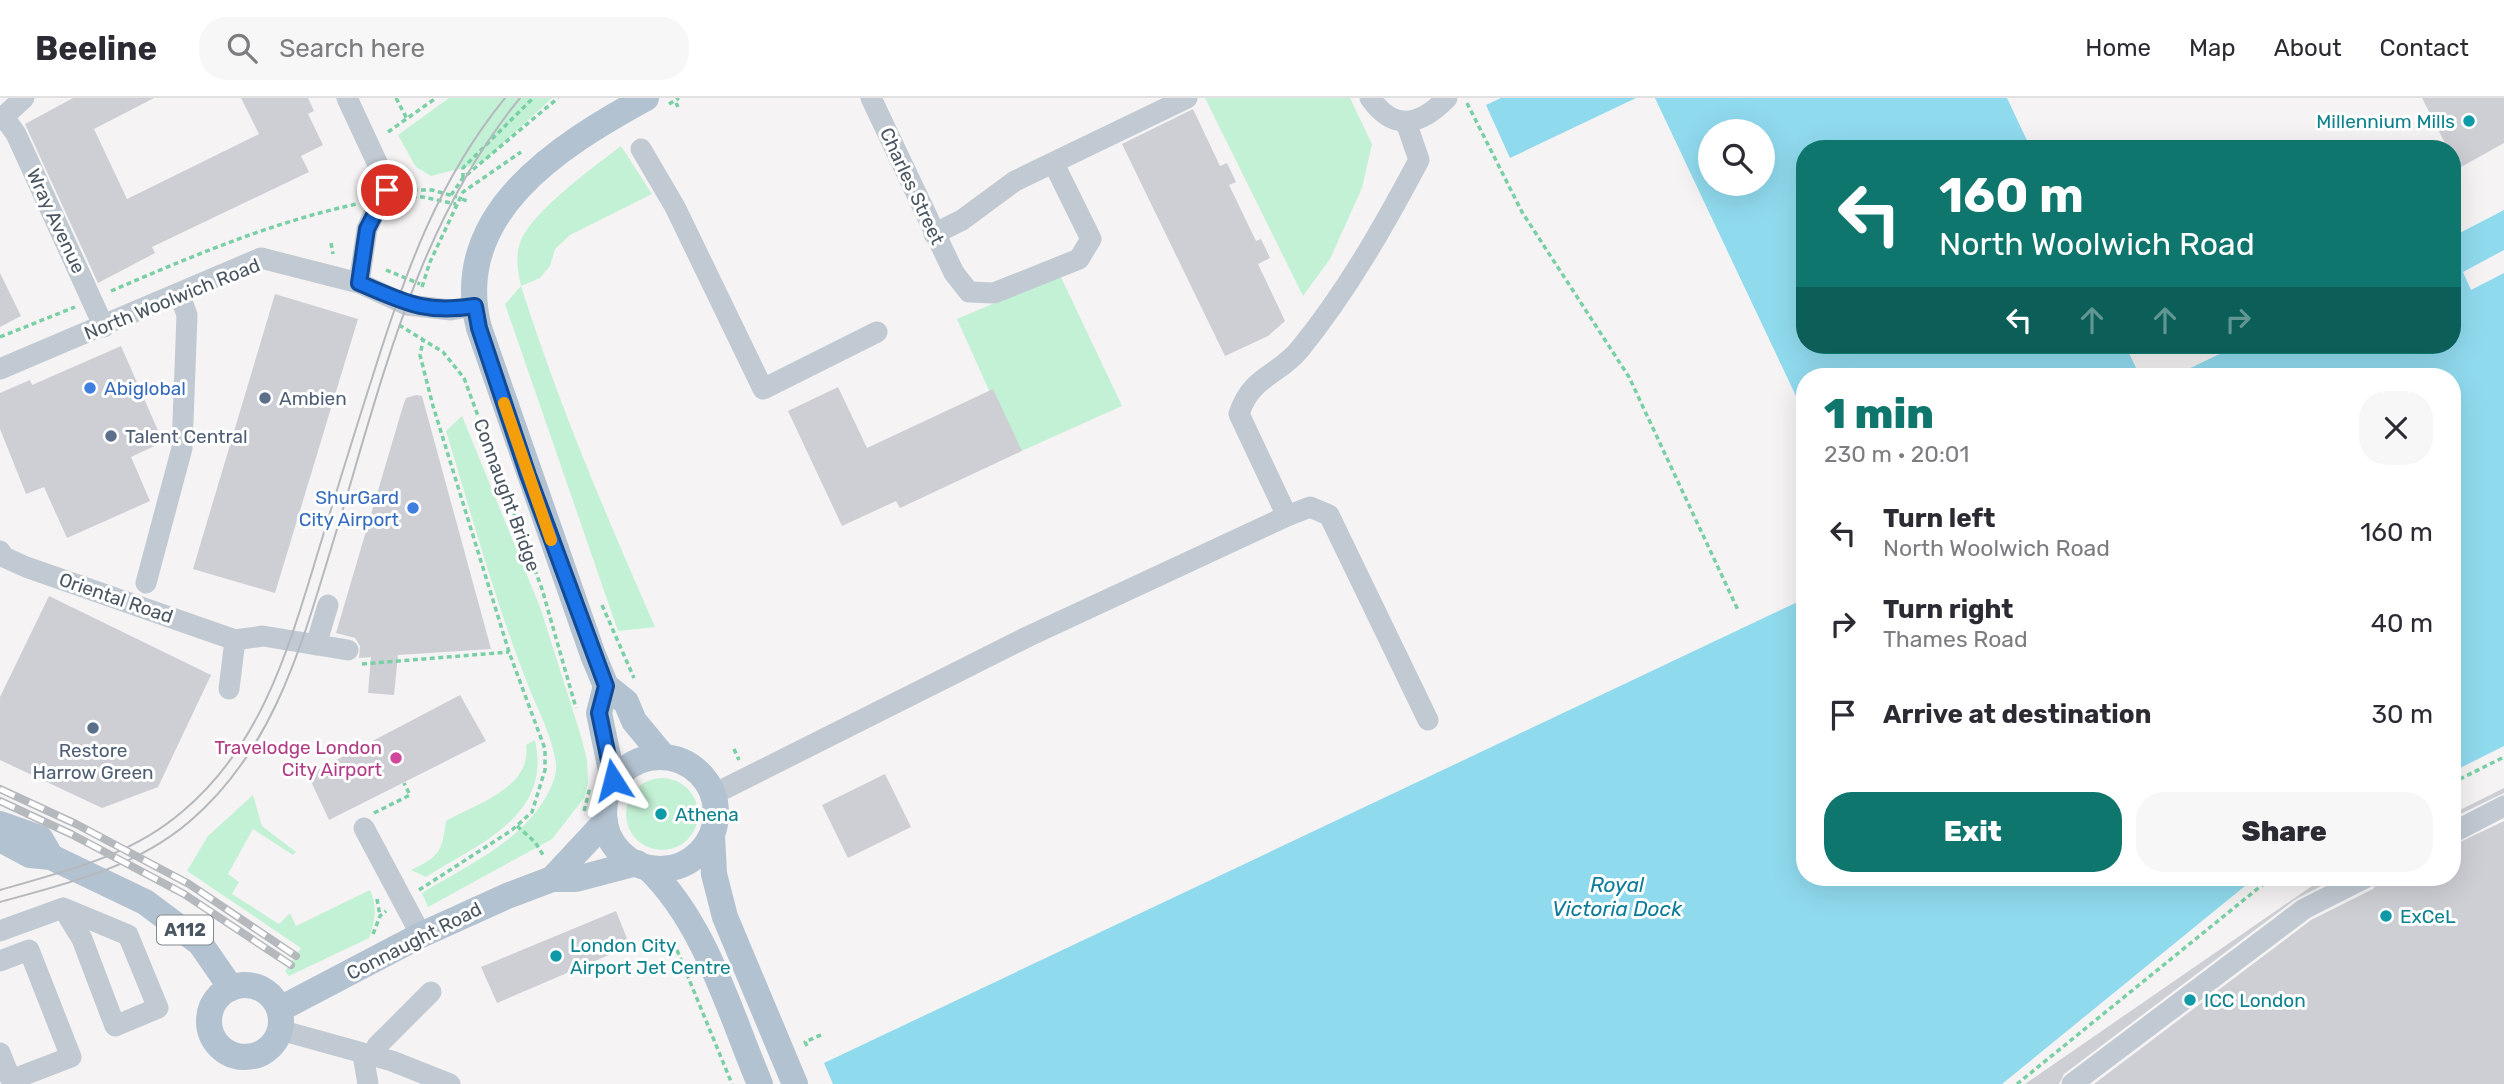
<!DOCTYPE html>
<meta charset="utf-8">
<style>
:root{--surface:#fff;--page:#f7f7f7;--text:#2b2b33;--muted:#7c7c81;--line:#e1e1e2;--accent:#0f766e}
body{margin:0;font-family:Rubik,sans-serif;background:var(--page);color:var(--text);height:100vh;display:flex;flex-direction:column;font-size:26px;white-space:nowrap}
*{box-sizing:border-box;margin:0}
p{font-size:23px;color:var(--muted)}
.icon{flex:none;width:38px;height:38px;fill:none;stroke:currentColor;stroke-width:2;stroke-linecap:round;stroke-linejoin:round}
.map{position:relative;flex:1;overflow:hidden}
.sheet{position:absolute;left:1796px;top:270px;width:665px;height:518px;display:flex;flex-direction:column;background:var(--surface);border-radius:28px;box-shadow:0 7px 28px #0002}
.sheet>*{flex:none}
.guide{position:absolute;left:1796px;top:42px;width:665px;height:214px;border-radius:28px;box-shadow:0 7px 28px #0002;background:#0f766e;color:#fff;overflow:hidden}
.buttons{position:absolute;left:1698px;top:21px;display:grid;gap:14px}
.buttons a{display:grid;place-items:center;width:77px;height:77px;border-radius:50%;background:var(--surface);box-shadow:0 7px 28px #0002;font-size:35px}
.pin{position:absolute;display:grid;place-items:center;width:60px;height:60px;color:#fff;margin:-30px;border:4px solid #fff;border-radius:50%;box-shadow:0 2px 7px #0007}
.me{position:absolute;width:77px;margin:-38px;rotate:351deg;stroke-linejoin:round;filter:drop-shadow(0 0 5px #0008)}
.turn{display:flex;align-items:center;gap:24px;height:147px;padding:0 28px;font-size:32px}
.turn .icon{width:91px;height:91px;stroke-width:2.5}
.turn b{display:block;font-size:49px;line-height:60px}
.lanes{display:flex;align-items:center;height:66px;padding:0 28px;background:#0003;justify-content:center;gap:35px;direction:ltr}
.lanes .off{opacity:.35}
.round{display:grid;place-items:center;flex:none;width:74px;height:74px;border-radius:28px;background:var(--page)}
.overview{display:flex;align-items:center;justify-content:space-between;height:119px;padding:0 28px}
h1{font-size:42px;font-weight:800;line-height:52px;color:var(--accent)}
.action{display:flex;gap:14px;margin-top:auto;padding:14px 28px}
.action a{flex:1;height:80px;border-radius:28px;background:var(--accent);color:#fff;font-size:28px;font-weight:800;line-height:80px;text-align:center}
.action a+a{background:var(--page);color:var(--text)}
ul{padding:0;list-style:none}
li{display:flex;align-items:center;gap:21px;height:91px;padding:0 28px}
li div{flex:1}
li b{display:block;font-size:26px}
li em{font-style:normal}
header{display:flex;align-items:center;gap:42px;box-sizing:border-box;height:98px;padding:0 35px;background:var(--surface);border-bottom:2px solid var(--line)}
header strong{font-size:33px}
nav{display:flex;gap:38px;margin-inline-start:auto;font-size:24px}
.search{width:490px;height:63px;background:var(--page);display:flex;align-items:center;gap:18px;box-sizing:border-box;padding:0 24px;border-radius:28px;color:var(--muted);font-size:26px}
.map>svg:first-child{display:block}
</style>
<header>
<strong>Beeline</strong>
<div class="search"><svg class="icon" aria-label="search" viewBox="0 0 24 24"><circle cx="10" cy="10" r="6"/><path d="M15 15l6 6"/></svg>Search here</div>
<nav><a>Home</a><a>Map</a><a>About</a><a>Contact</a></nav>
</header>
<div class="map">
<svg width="2504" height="986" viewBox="0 0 2504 986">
<rect width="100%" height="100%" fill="#f5f3f3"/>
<g fill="#c3f1d5">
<polygon points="449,0 552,0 482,65 431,78 416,69 398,37"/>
<polygon points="1205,0 1350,0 1372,46 1362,90 1330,161 1303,198"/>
<path d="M621 48 652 96 570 137 555 151 550 168 540 180 521 188C558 305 606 417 655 529L618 533 505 206 521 188C518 173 515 160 520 145 531 114 595 68 621 48Z"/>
<polygon points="1060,177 1122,308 1017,355 957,221"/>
<path d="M462 318 540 509 580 635 587 662 588 685 584 700 552 741 428 809 422 795C471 765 537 737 555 678 561 659 540 615 532 597 497 511 473 421 446 333Z"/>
<path d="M535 642C552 718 480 745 426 779L411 772C440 758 442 754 446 723 476 706 532 690 526 647Z"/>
<circle cx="662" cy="716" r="36"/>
<path d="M253 697 262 728 296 754 293 757 253 731 228 776 239 784 232 796 279 826 290 815 296 828 370 792C378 810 375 822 369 840L289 878 285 873 301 850 187 773 208 738Z"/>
</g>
<g fill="#90daee" fill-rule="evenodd">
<polygon points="1501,0 1636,0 1510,60 1486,7"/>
<path d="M1655 0H2007L2031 51H1804V247H2125L2140 278H1804V315ZM1762 33V86H1710V33Z"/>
<polygon points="2504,112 2504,648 2452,674 2452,278 2174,278 2238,247 2452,247 2452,139"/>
<polygon points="1804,501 1804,779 2256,779 2002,986 833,986 824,965"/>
</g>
<polygon fill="#f5f3f3" points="2504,152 2504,175 2471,192 2463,174"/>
<g fill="#cdcfd5">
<polygon points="73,0 154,0 94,31 127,101 259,36 241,0 308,0 314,13 308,16 323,47 301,58 309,74 152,149 155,155 98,185 25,26"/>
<polygon points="2422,0 2504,0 2504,45 2452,74 2452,51 2448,51"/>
<polygon points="1193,11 1220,68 1227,65 1236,84 1229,87 1256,143 1261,141 1270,160 1258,166 1285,223 1268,238 1225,258 1122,46"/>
<polygon points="0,175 21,218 0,229"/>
<polygon points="275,196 358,221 275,495 193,471"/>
<polygon points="121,248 163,344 131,359 150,403 67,440 44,389 26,396 0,331 0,295 30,282 32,287"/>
<polygon points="838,289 867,350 993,291 1022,353 900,410 896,403 842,428 788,313"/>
<polygon points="416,297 422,298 491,551 398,557 394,597 368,595 371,559 359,560 360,548 355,540 336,535 403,308 406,300"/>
<polygon points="49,498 211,577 158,689 102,710 0,662 0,599"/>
<polygon points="460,597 486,643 329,722 308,677"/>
<polygon points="885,676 911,729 848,760 822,707"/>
<polygon points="2504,690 2504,695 2452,720 2452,716"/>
<polygon points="2504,723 2504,986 2094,986 2311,822 2373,791 2380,779 2452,779 2452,748"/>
<polygon points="2325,779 2339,779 2296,801 2064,976 2059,986 2025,986"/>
<polygon points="616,813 630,848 497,905 481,869"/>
</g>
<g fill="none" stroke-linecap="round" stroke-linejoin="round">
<g stroke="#7ad0a6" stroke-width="3.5" stroke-dasharray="5 3.5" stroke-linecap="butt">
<polyline points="396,0 407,21"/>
<polyline points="676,5 678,9"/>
<polyline points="1467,5 1522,114 1629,279 1738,512"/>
<polyline points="669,6 679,0"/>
<polyline points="388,34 436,0"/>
<polyline points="463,80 463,70 533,0"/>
<polyline points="404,92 432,92 457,99"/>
<polyline points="451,97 463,80 558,0"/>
<polyline points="403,99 423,99 456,106"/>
<polyline points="462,101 469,104"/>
<polyline points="331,145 333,156"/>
<polyline points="386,172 420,186"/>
<polyline points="422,189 430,164 463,94 521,54"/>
<path d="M111 193C190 159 272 124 357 106"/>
<polyline points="399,227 443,254 464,280 542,491 576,610"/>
<polyline points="0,239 75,209"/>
<polyline points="602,507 634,580"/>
<polyline points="362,566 509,554"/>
<polyline points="734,651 739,662"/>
<polyline points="2452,685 2504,659"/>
<polyline points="584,713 590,689"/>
<polyline points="374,715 410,697 404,685"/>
<polyline points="517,728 535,744 543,757"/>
<polyline points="419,792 512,732 532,714 545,672 545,651 509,554 433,308 420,257 423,243"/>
<polyline points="377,801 380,818"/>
<polyline points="373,836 380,818 386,813"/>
<polyline points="677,852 732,986"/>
<polyline points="807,948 805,944 823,936"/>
<polyline points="2017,986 2272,779"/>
</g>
<g stroke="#c1cad2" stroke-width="21">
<polyline points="347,0 387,86 367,131 359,185"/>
<polyline points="871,0 954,175 969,194 994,195 1079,161 1091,141 1054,66"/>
<path d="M1370 0C1394 34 1420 28 1447 0"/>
<polyline points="4,19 16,36 104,229"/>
<polyline points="0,22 24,0"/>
<polyline points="641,51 675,109 763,291 877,234"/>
<polyline points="934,136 962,122 1015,83 1187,0"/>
<polyline points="0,271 261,160 359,185 407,207 451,212 475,208"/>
<polyline points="1287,418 1310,409 1329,417 1428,622"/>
<polyline points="0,453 4,459 26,469 235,542 263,538 348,552"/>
<polyline points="146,485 182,350 187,217 179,195"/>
<polyline points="316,547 328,507"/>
<polyline points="229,591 235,542"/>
<path d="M714 696 1027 539 1287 418 1239 316C1251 278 1278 278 1300 251 1347 193 1384 128 1419 62L1406 24"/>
<polyline points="364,730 421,837"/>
<polyline points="2452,735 2504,708"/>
<polyline points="0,833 63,810 128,837 158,910 115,928 82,841 63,810"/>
<polyline points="0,863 29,852 71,959 11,982 0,955"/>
<polyline points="280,932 392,963 450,986"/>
<polyline points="363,957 368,986"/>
<polyline points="372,959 377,948 431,894"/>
<polyline points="2072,986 2304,811 2367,779"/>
</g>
<g stroke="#b3c2d1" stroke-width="26">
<path d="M646 0C560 47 449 116 479 230L593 557 606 588 626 604 634 623 663 658"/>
<polyline points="606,588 599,615 613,682"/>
<circle cx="660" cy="715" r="56"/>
<polyline points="0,726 40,740 51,759"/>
<polyline points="712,737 714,776 725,819 795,986"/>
<polyline points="0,741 30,757 51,759 145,804 200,845 231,890"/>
<path d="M648 770C706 826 729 913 760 986"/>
<polyline points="552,781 605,724"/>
<circle cx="245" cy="923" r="36"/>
<polyline points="280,911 421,837 507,798 552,781 576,781 637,765"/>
</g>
<g stroke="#b5b8bd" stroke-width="2">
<path d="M0 792C65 773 130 759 183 713 266 643 291 541 322 441 339 385 356 330 374 274 405 175 438 82 505 0"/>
<path d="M0 804C66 786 135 770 189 724 275 651 302 545 334 441 381 287 416 127 520 0"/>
</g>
<defs>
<g id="rail">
<polyline points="0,691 76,726 189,786 296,858"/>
<polyline points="0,703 71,736 184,796 291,867"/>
</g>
</defs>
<use href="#rail" stroke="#b5b8bd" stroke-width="8"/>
<use href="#rail" stroke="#fff" stroke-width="5" stroke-dasharray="16" stroke-linecap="butt"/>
</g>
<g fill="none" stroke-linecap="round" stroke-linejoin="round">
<defs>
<path id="route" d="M387 92 367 131 359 185C404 204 424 216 475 208L479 230 528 377 606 588 599 615 613 682"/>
</defs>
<use href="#route" stroke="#114b97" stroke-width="18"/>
<use href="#route" stroke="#1a73e8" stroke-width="12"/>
<polyline stroke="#f59e0b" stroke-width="12" points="504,305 551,442"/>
</g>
<g fill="#0f9aa8" stroke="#fff" stroke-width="2.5">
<circle cx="2469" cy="23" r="7"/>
<circle cx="661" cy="716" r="7"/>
<circle cx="2386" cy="818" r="7"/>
<circle cx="556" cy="858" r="7"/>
<circle cx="2190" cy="902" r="7"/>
</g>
<g fill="#3f7fe0" stroke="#fff" stroke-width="2.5">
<circle cx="90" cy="290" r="7"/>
<circle cx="413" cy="410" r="7"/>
</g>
<g fill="#5c6f8a" stroke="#fff" stroke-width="2.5">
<circle cx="265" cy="300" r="7"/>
<circle cx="111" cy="338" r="7"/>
<circle cx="93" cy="630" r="7"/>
</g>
<circle fill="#d1479c" stroke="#fff" stroke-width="2.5" cx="396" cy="660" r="7"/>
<g text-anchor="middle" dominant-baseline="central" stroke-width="6" stroke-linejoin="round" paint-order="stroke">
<rect fill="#fff" stroke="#808990" stroke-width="2" x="157" y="817.5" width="56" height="29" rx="5"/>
<g font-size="18" font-weight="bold" fill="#4a5661">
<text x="185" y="832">A112</text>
</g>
<g font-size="19" fill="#0d838f" stroke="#fff" text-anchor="start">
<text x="2455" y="23" text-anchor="end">Millennium Mills</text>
<text x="675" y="716">Athena</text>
<text x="2400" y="818">ExCeL</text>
<text x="570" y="847">London City<tspan x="570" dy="22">Airport Jet Centre</tspan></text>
<text x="2204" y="902">ICC London</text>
</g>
<g font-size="19" fill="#4a5661" stroke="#fff">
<text transform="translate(912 88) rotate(65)">Charles Street</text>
<text transform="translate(56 123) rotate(65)">Wray Avenue</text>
<text transform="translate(172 201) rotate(-22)">North Woolwich Road</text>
<text transform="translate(507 397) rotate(70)">Connaught Bridge</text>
<text transform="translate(116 500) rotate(19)">Oriental Road</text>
<text transform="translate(414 843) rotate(-27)">Connaught Road</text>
</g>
<g font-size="19" fill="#366cbe" stroke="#fff" text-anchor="start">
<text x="104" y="290">Abiglobal</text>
<text x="399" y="399" text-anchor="end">ShurGard<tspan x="399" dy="22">City Airport</tspan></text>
</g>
<g font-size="19" fill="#4e5e75" stroke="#fff" text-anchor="start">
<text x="279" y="300">Ambien</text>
<text x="125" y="338">Talent Central</text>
<text x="93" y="652" text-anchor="middle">Restore<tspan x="93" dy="22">Harrow Green</tspan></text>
</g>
<g font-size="19" fill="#b23c85" stroke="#fff" text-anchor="end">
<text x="382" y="649">Travelodge London<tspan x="382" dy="22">City Airport</tspan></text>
</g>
<g font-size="21" font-style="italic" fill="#0c7c9b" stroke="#fff">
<text x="1617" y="786">Royal<tspan x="1617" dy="24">Victoria Dock</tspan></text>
</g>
</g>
</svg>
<div class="buttons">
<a><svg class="icon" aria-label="search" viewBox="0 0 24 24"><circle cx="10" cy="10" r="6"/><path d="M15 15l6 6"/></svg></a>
</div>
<div class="pin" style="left:387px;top:92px;background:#d93025"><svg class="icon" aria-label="arrive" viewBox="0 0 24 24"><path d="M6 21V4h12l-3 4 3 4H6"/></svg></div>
<svg class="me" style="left:613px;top:682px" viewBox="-20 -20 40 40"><path d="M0-17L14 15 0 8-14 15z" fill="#1a73e8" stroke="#fff" stroke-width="4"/></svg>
<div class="guide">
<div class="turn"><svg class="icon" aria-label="left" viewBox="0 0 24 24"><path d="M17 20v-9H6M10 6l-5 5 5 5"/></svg><div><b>160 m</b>North Woolwich Road</div></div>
<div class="lanes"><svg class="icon" aria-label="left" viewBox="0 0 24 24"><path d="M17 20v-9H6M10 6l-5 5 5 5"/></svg><svg class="icon off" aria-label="ahead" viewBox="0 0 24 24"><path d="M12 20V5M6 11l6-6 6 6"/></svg><svg class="icon off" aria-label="ahead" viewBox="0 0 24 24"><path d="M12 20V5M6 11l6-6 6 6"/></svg><svg class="icon off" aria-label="right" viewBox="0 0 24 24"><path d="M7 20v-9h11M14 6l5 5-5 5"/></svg></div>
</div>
<section class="sheet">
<div class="overview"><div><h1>1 min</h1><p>230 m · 20:01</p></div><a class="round"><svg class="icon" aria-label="close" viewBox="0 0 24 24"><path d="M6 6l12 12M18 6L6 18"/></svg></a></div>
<ul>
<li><svg class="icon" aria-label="left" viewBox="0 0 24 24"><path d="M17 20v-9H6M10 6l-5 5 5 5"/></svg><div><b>Turn left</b><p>North Woolwich Road</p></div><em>160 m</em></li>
<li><svg class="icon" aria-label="right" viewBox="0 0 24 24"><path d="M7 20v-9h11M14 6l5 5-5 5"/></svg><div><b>Turn right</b><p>Thames Road</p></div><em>40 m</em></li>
<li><svg class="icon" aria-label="arrive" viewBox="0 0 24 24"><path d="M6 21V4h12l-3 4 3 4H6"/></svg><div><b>Arrive at destination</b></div><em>30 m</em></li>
</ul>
<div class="action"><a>Exit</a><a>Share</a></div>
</section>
</div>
